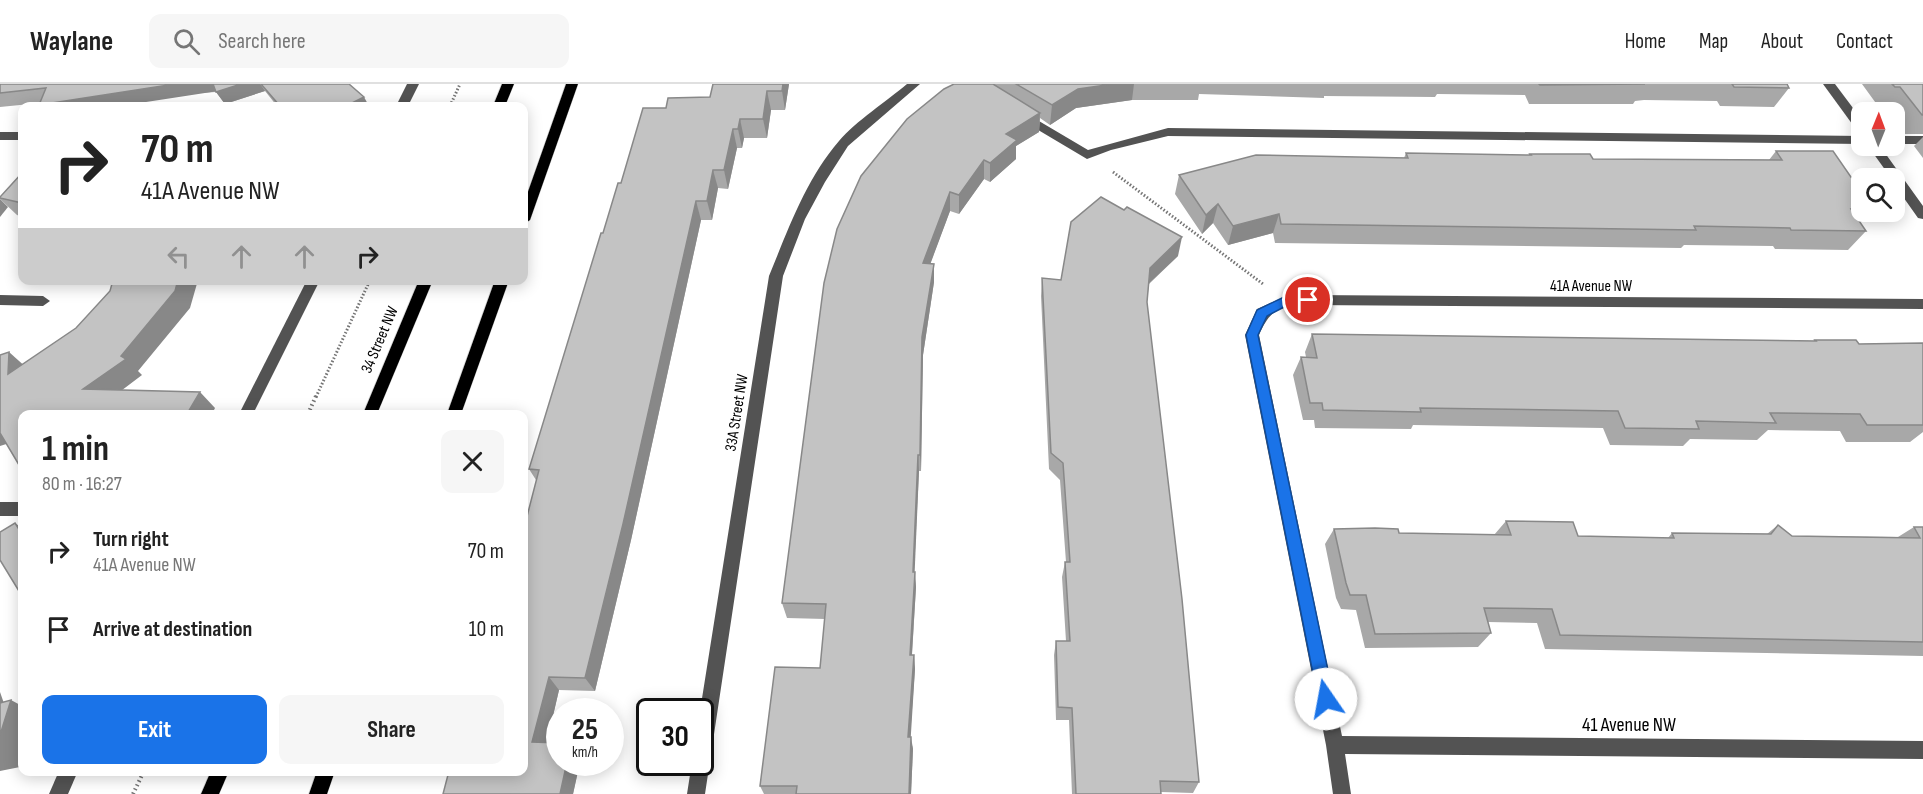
<!DOCTYPE html>
<meta charset="utf-8">
<style>
:root{--surface:#fff;--page:#f6f6f6;--text:#222;--muted:#767676;--line:#e0e0e0;--accent:#1a73e8}
body{margin:0;font-family:"Sofia Sans Condensed",sans-serif;background:var(--page);color:var(--text);height:100vh;display:flex;flex-direction:column;font-size:22px;white-space:nowrap}
*{box-sizing:border-box;margin:0}
p{font-size:20px;color:var(--muted)}
.icon{flex:none;width:33px;height:33px;fill:none;stroke:currentColor;stroke-width:2;stroke-linecap:round;stroke-linejoin:round}
.map{position:relative;flex:1;overflow:hidden}
.details{position:absolute;left:18px;top:326px;width:510px;height:366px;display:flex;flex-direction:column;background:var(--surface);border-radius:12px;box-shadow:0 3px 15px #0003}
.details>*{flex:none}
.banner{position:absolute;left:18px;top:18px;width:510px;height:183px;border-radius:12px;box-shadow:0 3px 15px #0003;background:#fff;color:var(--text);overflow:hidden}
.needle{width:39px;rotate:1deg}
.fabs{position:absolute;left:1851px;top:18px;display:grid;gap:12px}
.fabs a{display:grid;place-items:center;width:54px;height:54px;border-radius:12px;background:var(--surface);box-shadow:0 3px 15px #0003;font-size:30px}
.speed{position:absolute;left:546px;top:614px;display:flex;gap:12px;font-size:30px;font-weight:700;text-align:center}
.speed>*{display:grid;place-content:center;width:78px;height:78px;border-radius:50%;background:var(--surface);box-shadow:0 3px 15px #0003;line-height:1}
.speed small{font-size:15px;font-weight:400}
.speed .limit{border:3px solid #111;border-radius:9px;background:#fff;color:#111}
.pin{position:absolute;display:grid;place-items:center;width:51px;height:51px;color:#fff;margin:-26px;border:3px solid #fff;border-radius:50%;box-shadow:0 2px 6px #0007}
.me{position:absolute;width:66px;margin:-33px;rotate:348deg;stroke-linejoin:round;filter:drop-shadow(0 0 4px #0008)}
.turn{display:flex;align-items:center;gap:21px;height:126px;padding:0 24px;font-size:27px}
.turn .icon{width:78px;height:78px;stroke-width:2.5}
.turn b{display:block;font-size:42px;line-height:51px}
.lanes{display:flex;align-items:center;height:57px;padding:0 24px;background:#0003;justify-content:center;gap:30px;direction:ltr}
.lanes .off{opacity:.35}
.round{display:grid;place-items:center;flex:none;width:63px;height:63px;border-radius:12px;background:var(--page)}
.headline{display:flex;align-items:center;justify-content:space-between;height:102px;padding:0 24px}
h1{font-size:36px;font-weight:700;line-height:45px}
.button{display:flex;gap:12px;margin-top:auto;padding:12px 24px}
.button a{flex:1;height:69px;border-radius:12px;background:var(--accent);color:#fff;font-size:24px;font-weight:700;line-height:69px;text-align:center}
.button a+a{background:var(--page);color:var(--text)}
ul{padding:0;list-style:none}
li{display:flex;align-items:center;gap:18px;height:78px;padding:0 24px}
li div{flex:1}
li b{display:block;font-size:22px}
li em{font-style:normal}
header{display:flex;align-items:center;gap:36px;box-sizing:border-box;height:84px;padding:0 30px;background:var(--surface);border-bottom:2px solid var(--line)}
header strong{font-size:28px}
nav{display:flex;gap:33px;margin-inline-start:auto;font-size:21px}
.search{width:420px;height:54px;background:var(--page);display:flex;align-items:center;gap:15px;box-sizing:border-box;padding:0 21px;border-radius:12px;color:var(--muted);font-size:22px}
.map>svg:first-child{display:block}
</style>
<header>
<strong>Waylane</strong>
<div class="search"><svg class="icon" aria-label="search" viewBox="0 0 24 24"><circle cx="10" cy="10" r="6"/><path d="M15 15l6 6"/></svg>Search here</div>
<nav><a>Home</a><a>Map</a><a>About</a><a>Contact</a></nav>
</header>
<div class="map">
<svg width="1923" height="710" viewBox="0 0 1923 710">
<rect width="100%" height="100%" fill="#fff"/>
<g fill="none" stroke-linecap="round" stroke-linejoin="round">
<defs>
<g id="major">
<polygon points="502,0 514,0 505,22 493,22"/>
<polygon points="566,0 578,0 530,136 524,140 524,119"/>
<polygon points="419,196 433,196 377,330 363,330"/>
<polygon points="495,196 509,196 461,330 447,330"/>
<polygon points="211,687 229,687 219,710 201,710"/>
<polygon points="317,687 335,687 327,710 309,710"/>
</g>
</defs>
<use href="#major" stroke="#dbdbdb" stroke-width="1"/>
<g stroke="#757575" stroke-width="3" stroke-dasharray="1.5 2" stroke-linecap="butt">
<polyline points="450,22 460,0"/>
<polyline points="1113,88 1263,200"/>
<polyline points="316,313 370,196"/>
</g>
<g stroke="#757575" stroke-width="4" stroke-dasharray="1.5 3" stroke-linecap="butt">
<polyline points="308,330 316,312"/>
<polyline points="133,710 144,687"/>
</g>
<g fill="#535353" fill-rule="evenodd">
<polygon points="407,0 419,0 408,22 396,22"/>
<path d="M907 0H920L848 62 825 98 805 135 783 192 705 710H687L692 678H700V627L769 192C788 146 806 95 839 57 856 37 887 17 907 0Z"/>
<polygon points="1823,0 1835,0 1862,36 1862,49 1858,48"/>
<polygon points="1022,27 1088,66 1168,44 1862,52 1862,60 1168,52 1111,66 1087,75 1018,34 1018,28"/>
<rect x="0" y="48" width="22" height="8"/>
<rect x="1894" y="52" width="29" height="8"/>
<polygon points="1868,62 1880,62 1923,122 1923,135 1918,134 1894,100 1894,94 1891,94"/>
<polygon points="307,196 320,196 253,330 239,330"/>
<polygon points="0,211 43,212 50,217 43,222 0,221"/>
<path d="M1308 211 1923 215V225L1308 221C1279 223 1271 224 1259 251L1342 652 1923 657V675L1345 670 1351 710H1333L1326 661 1245 251 1257 225 1284 213Z"/>
<rect x="0" y="418" width="22" height="14"/>
<polygon points="59,687 78,687 68,710 49,710"/>
</g>
<use href="#major" fill="#000" fill-rule="evenodd"/>
</g>
<g fill="#a8a8a8">
<polygon points="0,0 349,0 369,22 277,22 265,7 225,20 216,8 40,19 0,23"/>
<polygon points="713,0 789,0 785,26 771,26 767,54 744,54 742,64 737,64 728,105 718,104 712,136 701,136 631,456 595,607 559,606 547,658 560,678 580,678 573,710 443,710 524,687 536,396 529,385 603,149 621,99 666,24 710,13"/>
<polygon points="954,0 1787,0 1789,4 1774,23 1720,22 1717,17 1644,16 1635,17 1633,20 1529,20 1525,11 1437,10 1435,13 1324,12 1324,14 1199,10 1198,16 1132,16 1076,24 1050,41 1040,34 1039,48 1016,62 1016,75 990,98 984,95 959,130 950,127 930,180 934,198 923,271 921,387 919,387 914,488 916,503 912,571 914,571 915,585 910,653 913,665 911,710 764,710 760,702 820,584 825,535 787,534 782,519"/>
<polygon points="1862,0 1923,0 1923,50 1904,50 1894,37 1894,28 1888,28 1883,22 1878,22"/>
<polygon points="1923,53 1923,74 1914,62"/>
<polygon points="1776,67 1862,109 1862,128 1871,128 1860,139 1866,147 1848,166 1775,165 1773,162 1684,161 1681,164 1275,159 1273,149 1228,161 1213,139 1202,150 1175,110 1179,91 1404,74 1406,69 1529,71 1530,70 1593,75 1769,76"/>
<polygon points="22,89 22,133 17,131 0,115 0,113"/>
<polygon points="1178,172 1149,200 1147,218 1199,698 1193,709 1161,708 1161,710 1072,710 1069,636 1056,636 1054,571 1056,557 1066,557 1062,493 1065,478 1066,478 1060,396 1049,385 1041,212 1042,194 1061,196"/>
<polygon points="1312,250 1813,257 1815,256 1859,260 1923,259 1923,348 1910,358 1846,358 1840,347 1768,346 1757,356 1690,355 1683,362 1610,361 1603,344 1413,341 1411,345 1315,344 1314,336 1303,336 1293,291 1301,273 1306,273 1305,268"/>
<polygon points="1506,437 1578,452 1668,454 1672,449 1767,450 1778,441 1792,452 1898,453 1914,443 1923,443 1923,572 1545,565 1537,539 1488,538 1491,549 1478,563 1365,564 1356,526 1341,525 1336,514 1325,460 1334,445 1399,449 1494,451"/>
</g>
<g fill="#888">
<polygon points="175,0 260,0 265,7 225,20 216,8 218,7 120,22 40,22 39,21"/>
<polygon points="783,0 789,0 785,26 782,7"/>
<polygon points="1113,0 1134,0 1132,16 1076,24 1050,41 1052,21 1078,5"/>
<polygon points="767,7 771,26 767,54 763,35"/>
<polygon points="364,13 369,22 346,22"/>
<polygon points="1040,29 1039,48 1016,62 1016,75 990,98 990,79 1006,50"/>
<polygon points="740,35 744,54 742,64 738,45"/>
<polygon points="733,45 737,64 728,105 724,86"/>
<polygon points="984,76 984,95 959,130 959,111"/>
<polygon points="713,86 718,104 712,136 707,117"/>
<polygon points="950,108 950,127 924,197 923,179"/>
<polygon points="0,115 8,123 0,133"/>
<polygon points="696,117 701,136 631,456 595,607 585,594"/>
<polygon points="1218,120 1213,139 1202,150 1206,131"/>
<polygon points="1279,130 1273,149 1228,161 1233,142"/>
<polygon points="1182,153 1178,172 1146,202 1150,184"/>
<polygon points="934,180 934,198 923,271 921,387 920,371 922,253"/>
<polygon points="178,196 198,196 190,224 138,287 142,291 101,322 83,305 121,272"/>
<polygon points="9,268 28,285 8,290"/>
<polygon points="200,308 215,324 212,330 187,330"/>
<polygon points="0,345 16,357 0,362"/>
<polygon points="918,371 919,387 914,503 913,488"/>
<polygon points="15,439 22,444 22,450"/>
<polygon points="915,488 916,503 911,584 910,571"/>
<polygon points="914,571 915,585 910,665 908,653"/>
<polygon points="549,593 559,606 544,670 532,658"/>
<polygon points="0,608 7,628 11,616 22,622 22,676 20,683 0,687"/>
<polygon points="911,653 913,665 911,710 909,710"/>
<polygon points="567,678 580,678 573,710 560,710"/>
</g>
<g fill="#c3c3c3" stroke="#888" stroke-width="1.5">
<polygon points="0,0 175,0 39,21 46,4 0,9"/>
<polygon points="213,0 241,0 216,8"/>
<polygon points="261,0 349,0 364,13 346,22 280,22"/>
<polygon points="713,0 783,0 782,7 767,7 763,35 740,35 738,45 733,45 724,86 713,86 707,117 696,117 623,440 585,594 549,593 532,658 560,659 560,678 567,678 560,710 443,710 449,687 524,687 524,444 539,386 529,385 601,149 603,149 618,99 621,99 643,24 666,24 668,14 710,13"/>
<polygon points="954,0 993,0 1040,29 1006,50 1017,56 990,79 984,76 959,111 950,108 923,179 934,180 922,253 920,371 918,371 913,488 915,488 910,571 914,571 908,653 911,653 909,710 796,710 797,702 760,702 775,583 820,584 826,520 782,519 824,199 837,145 861,92 907,35 944,5"/>
<polygon points="1016,0 1113,0 1078,5 1052,21"/>
<polygon points="1539,0 1645,0 1540,1"/>
<polygon points="1732,0 1787,0 1789,4 1734,3"/>
<polygon points="1892,0 1923,0 1923,31 1922,31 1900,3 1895,3"/>
<polygon points="1776,67 1833,67 1862,109 1862,125 1851,125 1866,147 1791,146 1790,144 1694,142 1696,146 1281,140 1279,130 1233,142 1218,120 1206,131 1179,91 1256,71 1408,74 1406,69 1531,71 1530,70 1590,70 1593,75 1782,76"/>
<polygon points="22,89 22,119 0,114 0,113"/>
<polygon points="1101,113 1124,126 1127,123 1182,153 1150,184 1147,218 1182,515 1199,698 1160,697 1161,710 1076,710 1072,624 1058,623 1056,557 1070,557 1065,478 1070,478 1063,379 1051,369 1042,194 1061,196 1071,138"/>
<polygon points="113,196 178,196 175,207 121,272 126,275 83,305 200,308 187,330 22,330 22,386 0,349 0,271 9,268 8,290 76,244 110,207"/>
<polygon points="1312,250 1816,257 1815,256 1856,256 1859,260 1923,259 1923,341 1867,341 1860,330 1770,329 1776,339 1696,337 1699,345 1625,344 1618,327 1420,324 1421,328 1323,326 1322,319 1310,319 1301,273 1317,274"/>
<polygon points="1506,437 1573,438 1578,452 1674,454 1672,449 1771,450 1778,441 1792,452 1920,454 1914,443 1923,443 1923,558 1560,551 1552,525 1484,524 1491,549 1375,550 1366,511 1350,511 1346,499 1334,445 1375,444 1398,445 1399,449 1511,451"/>
<polygon points="15,439 22,450 22,512 0,476 0,448"/>
<polygon points="11,616 0,651 0,619"/>
</g>
<polygon fill="#1a73e8" stroke="#114b97" stroke-width="1.5" points="1308,212 1312,213 1314,216 1312,220 1286,222 1267,232 1258,251 1334,615 1332,621 1326,623 1320,621 1318,615 1246,251 1257,226 1284,213"/>
<g text-anchor="middle" dominant-baseline="central" stroke-width="5" stroke-linejoin="round" paint-order="stroke">
<g font-size="16" fill="#000" stroke="#fff">
<text x="1591" y="202">41A Avenue NW</text>
<text transform="translate(380 256) rotate(-67)">34 Street NW</text>
<text transform="translate(737 329) rotate(-81)">33A Street NW</text>
</g>
<g font-size="20" fill="#000" stroke="#fff">
<text x="1629" y="641">41 Avenue NW</text>
</g>
</g>
</svg>
<div class="fabs">
<a><svg class="needle" viewBox="-14 -14 28 28"><path d="M0-13l5 13h-10z" fill="#e53935"/><path d="M0 13l5-13h-10z" fill="#767676"/></svg></a>
<a><svg class="icon" aria-label="search" viewBox="0 0 24 24"><circle cx="10" cy="10" r="6"/><path d="M15 15l6 6"/></svg></a>
</div>
<div class="speed"><div>25<small>km/h</small></div><div class="limit">30</div></div>
<div class="pin" style="left:1308px;top:216px;background:#d93025"><svg class="icon" aria-label="arrive" viewBox="0 0 24 24"><path d="M6 21V4h12l-3 4 3 4H6"/></svg></div>
<svg class="me" style="left:1326px;top:615px" viewBox="-20 -20 40 40"><circle r="19" fill="#fff"/><path d="M0-13L10 11 0 6-10 11z" fill="#1a73e8"/></svg>
<div class="banner">
<div class="turn"><svg class="icon" aria-label="right" viewBox="0 0 24 24"><path d="M7 20v-9h11M14 6l5 5-5 5"/></svg><div><b>70 m</b>41A Avenue NW</div></div>
<div class="lanes"><svg class="icon off" aria-label="left" viewBox="0 0 24 24"><path d="M17 20v-9H6M10 6l-5 5 5 5"/></svg><svg class="icon off" aria-label="ahead" viewBox="0 0 24 24"><path d="M12 20V5M6 11l6-6 6 6"/></svg><svg class="icon off" aria-label="ahead" viewBox="0 0 24 24"><path d="M12 20V5M6 11l6-6 6 6"/></svg><svg class="icon" aria-label="right" viewBox="0 0 24 24"><path d="M7 20v-9h11M14 6l5 5-5 5"/></svg></div>
</div>
<section class="details">
<div class="headline"><div><h1>1 min</h1><p>80 m · 16:27</p></div><a class="round"><svg class="icon" aria-label="close" viewBox="0 0 24 24"><path d="M6 6l12 12M18 6L6 18"/></svg></a></div>
<ul>
<li><svg class="icon" aria-label="right" viewBox="0 0 24 24"><path d="M7 20v-9h11M14 6l5 5-5 5"/></svg><div><b>Turn right</b><p>41A Avenue NW</p></div><em>70 m</em></li>
<li><svg class="icon" aria-label="arrive" viewBox="0 0 24 24"><path d="M6 21V4h12l-3 4 3 4H6"/></svg><div><b>Arrive at destination</b></div><em>10 m</em></li>
</ul>
<div class="button"><a>Exit</a><a>Share</a></div>
</section>
</div>
